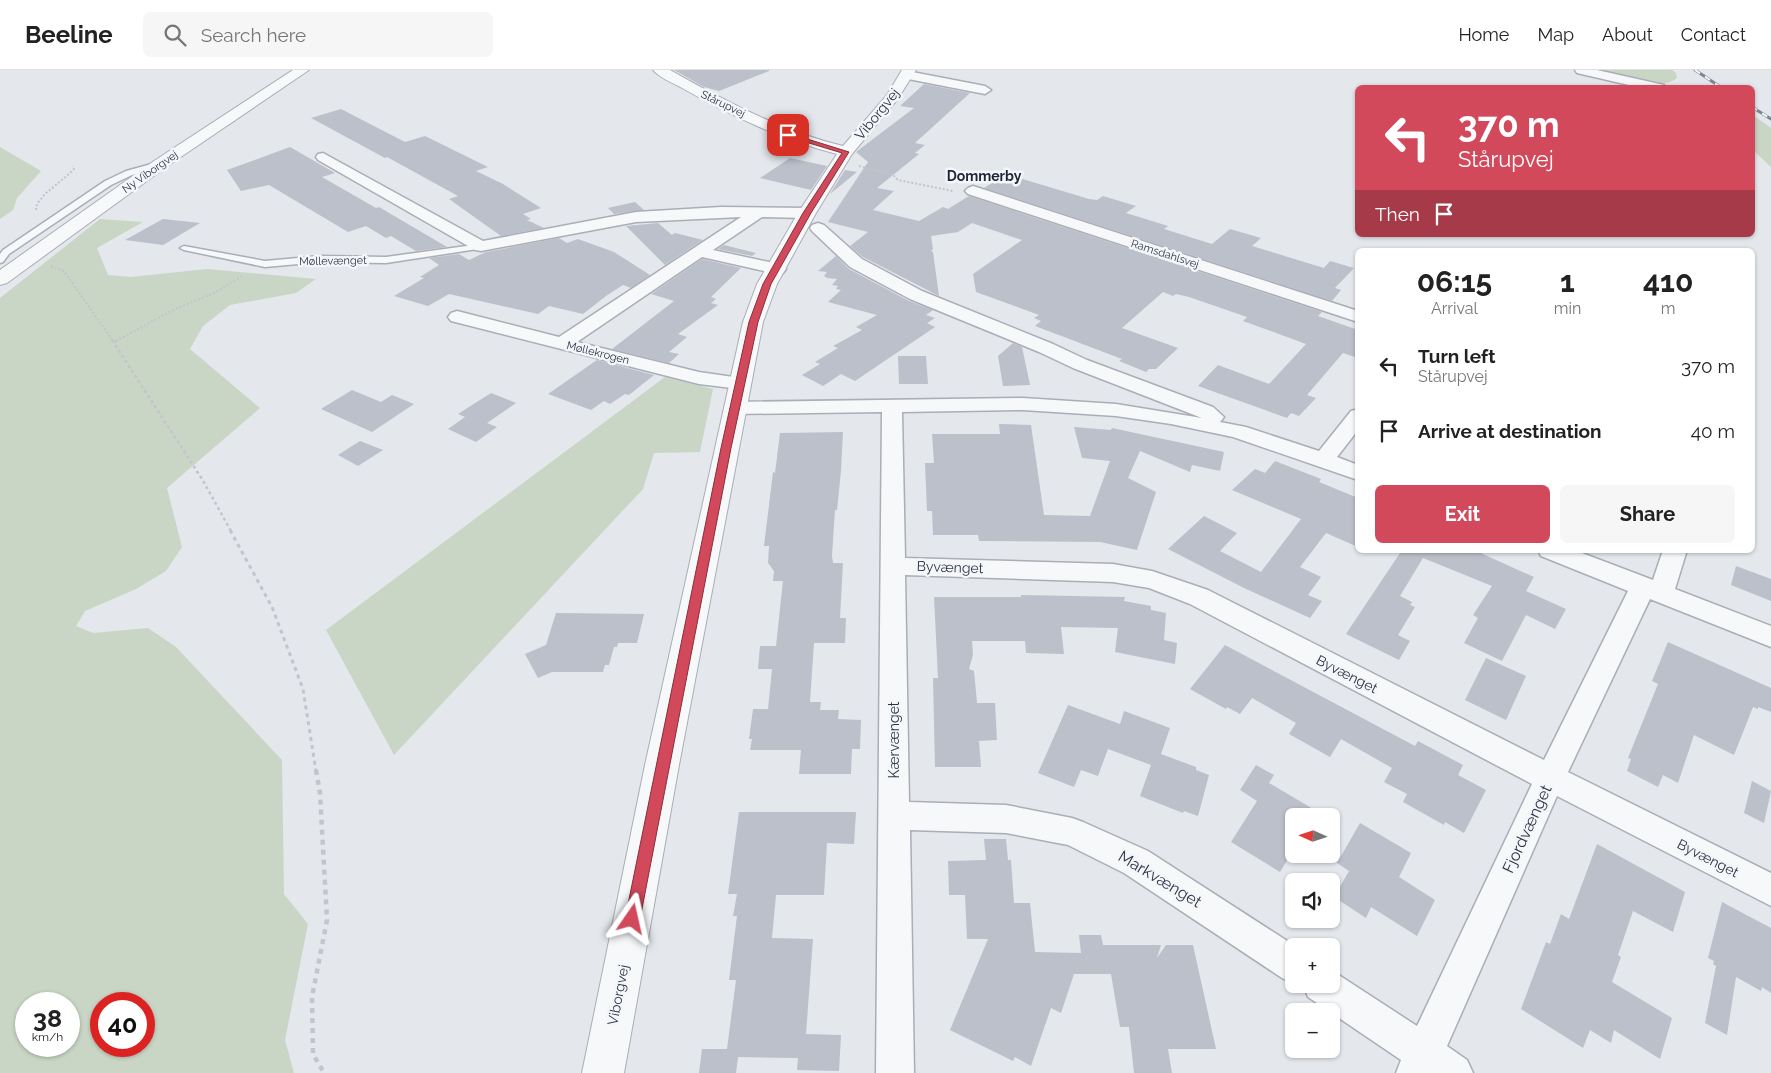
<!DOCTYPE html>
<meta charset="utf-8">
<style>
:root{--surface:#fff;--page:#f6f6f6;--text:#222;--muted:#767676;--line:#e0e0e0;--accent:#d1495b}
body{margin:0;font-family:Raleway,sans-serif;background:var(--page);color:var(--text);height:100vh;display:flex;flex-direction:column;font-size:19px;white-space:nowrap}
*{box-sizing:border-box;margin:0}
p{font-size:16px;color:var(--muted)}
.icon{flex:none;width:28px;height:28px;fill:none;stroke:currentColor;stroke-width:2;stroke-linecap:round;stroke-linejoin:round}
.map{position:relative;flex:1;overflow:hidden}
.details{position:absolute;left:1355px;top:178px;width:400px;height:305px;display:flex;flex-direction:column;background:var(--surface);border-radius:8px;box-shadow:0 1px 4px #0004}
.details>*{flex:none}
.guide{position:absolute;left:1355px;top:15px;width:400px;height:152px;border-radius:8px;box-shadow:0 1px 4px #0004;background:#d1495b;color:#fff;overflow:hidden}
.needle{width:32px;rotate:273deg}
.controls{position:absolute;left:1285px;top:738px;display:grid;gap:10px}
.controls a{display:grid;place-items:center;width:55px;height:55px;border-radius:8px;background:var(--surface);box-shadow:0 1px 4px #0004;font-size:25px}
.speed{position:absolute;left:15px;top:922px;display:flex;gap:10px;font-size:25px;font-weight:700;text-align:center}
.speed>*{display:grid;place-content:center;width:65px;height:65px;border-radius:50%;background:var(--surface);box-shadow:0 1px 4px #0004;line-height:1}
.speed small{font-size:12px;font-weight:400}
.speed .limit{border:8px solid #d22;background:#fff;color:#111}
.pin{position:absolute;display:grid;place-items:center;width:42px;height:42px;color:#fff;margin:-21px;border-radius:10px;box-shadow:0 2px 8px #0006}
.me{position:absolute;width:55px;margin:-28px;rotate:11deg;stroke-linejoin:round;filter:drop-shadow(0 0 4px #0008)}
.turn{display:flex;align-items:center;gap:18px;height:105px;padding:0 20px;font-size:22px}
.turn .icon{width:65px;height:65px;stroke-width:2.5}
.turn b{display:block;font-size:35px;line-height:42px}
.then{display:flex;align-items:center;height:48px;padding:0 20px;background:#0003;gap:10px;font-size:19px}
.eta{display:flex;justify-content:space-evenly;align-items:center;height:85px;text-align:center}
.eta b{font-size:30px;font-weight:700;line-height:35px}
.primary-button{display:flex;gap:10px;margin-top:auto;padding:10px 20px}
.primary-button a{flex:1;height:58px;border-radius:8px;background:var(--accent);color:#fff;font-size:20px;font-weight:700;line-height:58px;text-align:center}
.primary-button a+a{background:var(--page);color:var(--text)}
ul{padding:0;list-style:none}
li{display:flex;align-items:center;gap:15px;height:65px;padding:0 20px}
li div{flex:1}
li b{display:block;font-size:19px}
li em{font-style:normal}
header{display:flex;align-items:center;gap:30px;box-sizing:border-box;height:70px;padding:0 25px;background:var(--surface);border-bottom:1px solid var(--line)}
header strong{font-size:24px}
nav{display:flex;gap:28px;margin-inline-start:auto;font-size:18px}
.search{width:350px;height:45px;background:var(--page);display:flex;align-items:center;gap:12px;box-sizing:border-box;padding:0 18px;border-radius:8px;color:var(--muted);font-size:19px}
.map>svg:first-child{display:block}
</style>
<header>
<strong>Beeline</strong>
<div class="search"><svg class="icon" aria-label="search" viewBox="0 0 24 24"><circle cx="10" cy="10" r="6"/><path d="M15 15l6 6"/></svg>Search here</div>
<nav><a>Home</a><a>Map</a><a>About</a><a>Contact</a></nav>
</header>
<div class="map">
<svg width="1771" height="1003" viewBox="0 0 1771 1003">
<rect width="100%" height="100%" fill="#e4e7ec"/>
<g fill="#c9d6c5" fill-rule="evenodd">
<path d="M1589 0H1672L1676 3 1677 8C1660 23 1609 5 1589 0Z"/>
<polygon points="1753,45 1771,58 1771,97 1753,80"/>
<polygon points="0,77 41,101 17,128 13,140 0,149"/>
<path d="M100 149 143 152 97 178 108 205 131 207 207 199 316 209 296 223 230 235 203 256 190 279 260 338 167 418 182 477 166 501 136 519 85 541 76 556 93 563 148 558 176 577 282 690 284 824 308 854 285 970 294 1003H0V228ZM26 934H69V976H26ZM101 934H144V976H101Z"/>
<polygon points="665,307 713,319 700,382 654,383 643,419 394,685 326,560"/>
</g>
<g fill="#bbc0ca">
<polygon points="674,0 769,0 769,1 719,21 704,17"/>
<polygon points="924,14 970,23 915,73 925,75 915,83 919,84 877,118 894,121 873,140 919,151 943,137 948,139 969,126 1322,242 1318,246 1358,260 1358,288 1343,283 1307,325 1316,328 1299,346 1291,343 1287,348 1198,316 1218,295 1269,314 1306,274 1243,251 1247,247 1189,227 1176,224 1173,226 1163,222 1122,258 1178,278 1156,299 1149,299 1146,302 1119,291 1122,289 1035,256 1041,251 1034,248 1039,245 976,222 973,204 1022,170 972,153 958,162 931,166 933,179 931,181 933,182 939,226 863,187 850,176 868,162 828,152 868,92 856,82 914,38 900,36"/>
<polygon points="341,39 405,72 425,66 488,97 476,101 503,114 541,138 523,144 531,149 527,150 544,158 501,166 449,129 458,126 387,87 385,88 311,48"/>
<polygon points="290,77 335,103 322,107 376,138 379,137 447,177 416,181 391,166 386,168 366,156 348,162 269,115 241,121 227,100"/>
<polygon points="790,88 827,96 811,120 760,108"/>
<polygon points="845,100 857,102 830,124"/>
<polygon points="1006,104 1089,129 1097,130 1103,126 1136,136 1126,143 1168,156 1164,159 1212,174 1230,159 1261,168 1252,176 1324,198 1330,191 1354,198 1335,218 1341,220 1332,231 984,118"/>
<polygon points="635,132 644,140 614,144 608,138"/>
<polygon points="163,149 200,153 163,175 125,170"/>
<polygon points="658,153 672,165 675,163 703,170 665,195 626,156"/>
<polygon points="559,168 567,173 578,169 614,182 650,205 631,218 623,215 606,226 583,244 549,236 538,244 449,224 428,236 394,226 424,208 420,207 439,195 429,188 459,184 469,190 486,182"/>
<polygon points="724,175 756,183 752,186 718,179"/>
<polygon points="836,186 849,199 909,231 933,240 926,245 935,248 927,253 935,257 855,311 841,304 823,316 802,305 820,294 815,292 838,278 833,276 862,260 856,257 877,245 828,232 841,220 836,219 838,216 832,215 837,209 827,208 824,206 827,202 818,201"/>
<polygon points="702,189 741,198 711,227 716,229 711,233 718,235 678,264 687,267 669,282 679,284 669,293 612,279 674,231 651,224"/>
<polygon points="1013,273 1022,277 1030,315 1003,316 998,286"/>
<polygon points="898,286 926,286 928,314 899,314"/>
<polygon points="597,290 654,305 629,325 625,324 610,334 604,331 591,340 548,324"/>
<polygon points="352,320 381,332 392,325 414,334 372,362 321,339"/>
<polygon points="491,323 516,333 487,353 497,357 476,372 448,359 465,347 458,344"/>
<polygon points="999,354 1031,355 1044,445 1090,446 1110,391 1082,388 1074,357 1111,360 1112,358 1224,382 1220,401 1192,395 1190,402 1140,381 1128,408 1156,422 1137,480 1100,472 979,471 978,465 933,465 932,441 927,441 925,393 934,393 932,364 1000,364"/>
<polygon points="843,362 841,401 837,440 835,440 832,486 833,493 843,493 840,548 846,548 845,573 814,573 810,632 821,632 820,640 839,640 838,649 861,650 860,679 852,679 851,704 799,704 801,680 750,680 752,669 749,669 753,639 768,639 772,599 758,599 760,576 776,576 783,511 773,511 774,501 768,493 769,476 764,476 773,402 775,403 780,363"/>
<polygon points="360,371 383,380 358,396 338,385"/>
<polygon points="1275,391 1321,409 1319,412 1358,428 1358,477 1326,463 1300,497 1321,507 1308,525 1322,531 1310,548 1244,518 1168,479 1204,446 1237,463 1220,481 1261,502 1301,449 1232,420 1255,399 1265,403"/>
<polygon points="1402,480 1474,480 1534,507 1526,521 1566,539 1555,559 1526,545 1502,591 1464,573 1478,548 1473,545 1492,516 1423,488 1400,526 1412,532 1410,535 1415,537 1398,565 1410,571 1399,590 1346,564"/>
<polygon points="1736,496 1771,509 1771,531 1731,515"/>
<polygon points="1021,525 1125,527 1124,531 1151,536 1151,540 1166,543 1164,570 1177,573 1175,594 1115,582 1118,558 1061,557 1064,584 1026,583 1025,571 972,571 973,585 969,599 974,601 977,633 995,633 997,670 979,671 981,697 935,697 933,608 938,608 934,527 1021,527"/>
<polygon points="556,543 644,544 637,573 618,573 617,577 614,577 609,595 605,595 603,602 552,602 538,608 525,584 546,575"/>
<polygon points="1668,572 1771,618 1771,642 1758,637 1758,639 1753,637 1734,685 1694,665 1678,713 1663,705 1658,717 1627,701 1631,689 1628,688 1658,614 1652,611"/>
<polygon points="1225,575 1415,676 1418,671 1463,695 1458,705 1486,720 1464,763 1445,752 1444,755 1403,732 1407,724 1384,712 1392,698 1341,669 1330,687 1289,664 1296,653 1252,628 1240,644 1227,637 1226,639 1190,619"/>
<polygon points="1486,588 1526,606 1506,650 1465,630"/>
<polygon points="1068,635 1120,654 1124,641 1170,658 1161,684 1196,697 1196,700 1209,705 1198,746 1184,741 1183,743 1140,726 1151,695 1108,679 1098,706 1081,700 1074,717 1038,703"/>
<polygon points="1256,695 1274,705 1269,713 1325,746 1294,746 1294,779 1280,802 1231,772 1257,731 1240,720"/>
<polygon points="1752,711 1771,721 1764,753 1744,743"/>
<polygon points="739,742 856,742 854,774 827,773 824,825 776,825 772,868 813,869 806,964 841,965 839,1001 797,1000 798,988 738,987 736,1003 699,1003 702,979 727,979 736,910 729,910 737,846 733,846 737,824 728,824"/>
<polygon points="1360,753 1411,783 1399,807 1435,830 1417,866 1371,837 1366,848 1334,827 1349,801 1337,793"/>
<polygon points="984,769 1006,769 1008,790 1011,790 1014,833 1030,833 1035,882 1081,883 1079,865 1101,865 1103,875 1161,875 1157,888 1166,875 1193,875 1216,979 1168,979 1172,1003 1134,1003 1129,957 1120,957 1111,904 1074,904 1061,943 1051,938 1031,996 1015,987 1013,991 950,960 988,869 967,869 965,825 949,825 948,791 986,790"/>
<polygon points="1597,774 1685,822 1673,862 1633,841 1618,885 1621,887 1612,912 1672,948 1660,989 1614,960 1611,973 1590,960 1583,978 1521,939 1546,872 1550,874 1561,844 1569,849"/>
<polygon points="1722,832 1771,858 1771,923 1762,917 1761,921 1736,907 1727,965 1705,953 1716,896 1713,894 1714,891 1708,888"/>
</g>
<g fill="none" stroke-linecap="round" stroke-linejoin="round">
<defs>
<g id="service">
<polygon points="159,92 162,92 162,96 132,105 111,115 9,184 3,192 0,193 0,184 3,180 105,111 126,101"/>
<polygon points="481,174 485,176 484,178 386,193 320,192 265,197 184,180 180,178 184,176 265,191 320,186 386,187"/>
</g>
<g id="minor">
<polygon points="1575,0 1597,0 1664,15 1666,18 1642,18 1577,3"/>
<polygon points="907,1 985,16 991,20 985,24 903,8 901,5"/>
<polygon points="323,83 483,171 636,142 721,137 807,138 813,140 815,143 813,146 807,148 762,147 713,180 783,195 786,199 783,203 777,204 702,187 577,272 699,302 747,309 750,313 747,317 740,319 699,314 451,251 448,247 451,243 457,241 559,267 741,147 636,152 481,181 475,180 318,90 316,87 318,84"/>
<polygon points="973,116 1358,241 1358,252 968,124 965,121 968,118"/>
<polygon points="818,153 824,155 862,189 922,221 1053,274 1087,290 1213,337 1224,347 1220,352 1246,357 1319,381 1351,341 1358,339 1358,360 1337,387 1358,395 1358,410 1233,367 1171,354 1116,346 1023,340 902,342 905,488 1113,494 1152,501 1208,520 1544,690 1628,521 1541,486 1538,480 1574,480 1653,510 1663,480 1687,480 1675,519 1771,556 1771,577 1650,529 1568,702 1771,803 1771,836 1557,726 1447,976 1467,990 1473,1003 1396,1003 1401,990 1308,927 1303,914 1331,914 1331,900 1417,956 1532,714 1190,534 1149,518 1113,512 905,505 909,732 1006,735 1072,748 1083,752 1148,781 1295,876 1294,914 1282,908 1124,803 1068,775 1006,763 910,760 914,1003 876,1003 882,342 735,344 728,342 725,338 728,334 735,332 1023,328 1116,334 1202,348 1073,298 1039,282 910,229 850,197 812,161 810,158 812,155"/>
</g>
<g id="tertiary">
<polygon points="293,0 309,0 166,97 7,213 0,215 0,200 154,91"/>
<path d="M653 0H670C725 31 781 61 843 76L887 25 902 0H916L897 30 852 84 816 143 777 214 763 252 679 695 624 1003H582L645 695 743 252 757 214 798 143 837 84C782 70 732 46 682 18 673 13 660 8 653 0Z"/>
</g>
</defs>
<use href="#service" stroke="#a9aeb7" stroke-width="3"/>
<use href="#minor" stroke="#a9aeb7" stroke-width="3"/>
<use href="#tertiary" stroke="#a9aeb7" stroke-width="2"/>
<g stroke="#c2c5cb" stroke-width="2" stroke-dasharray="2 2" stroke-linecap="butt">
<polyline points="859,96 892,104 898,110 953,121"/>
<polyline points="36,140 37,134 45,124 69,104 74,99 73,96"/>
<polyline points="51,196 64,201 113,271"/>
<polyline points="116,271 173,240 214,223 244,205"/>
</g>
<g stroke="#c2c5cb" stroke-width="2.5" stroke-dasharray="3 3" stroke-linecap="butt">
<polyline points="112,270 202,409 231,461"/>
<polyline points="114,272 118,270"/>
</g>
<polyline stroke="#c2c5cb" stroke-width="3" stroke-dasharray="4 4" stroke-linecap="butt" points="230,460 272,537 303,619 316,701"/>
<polyline stroke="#c2c5cb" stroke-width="4.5" stroke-dasharray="5 5" stroke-linecap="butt" points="316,700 320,723 327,850 312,927 313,984 324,1003"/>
<use href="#service" fill="#f7f8fa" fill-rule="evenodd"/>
<use href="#minor" fill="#f7f8fa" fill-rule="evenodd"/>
<use href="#tertiary" fill="#f7f8fa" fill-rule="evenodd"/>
<defs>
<g id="rail">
<polyline points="1695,0 1722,18"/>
<polyline points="1752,37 1771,49"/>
</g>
</defs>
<use href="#rail" stroke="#7d8696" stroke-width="3"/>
<use href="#rail" stroke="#f4f6f9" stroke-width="2" stroke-dasharray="6" stroke-linecap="butt"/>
</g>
<polygon fill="#d1495b" stroke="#882f3b" points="788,63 849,82 811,143 771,214 758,252 731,378 640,849 638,854 632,856 627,854 625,849 721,378 749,252 763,214 803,143 842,83 786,66"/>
<g text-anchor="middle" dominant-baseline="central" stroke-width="5" stroke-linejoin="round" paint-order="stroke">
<g font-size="11" fill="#2b3445" stroke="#f4f6f9">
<text transform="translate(723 34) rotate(26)">Stårupvej</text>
<text transform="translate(150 102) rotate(-35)">Ny Viborgvej</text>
<text transform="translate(1165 184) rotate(18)">Ramsdahlsvej</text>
<text transform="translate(333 191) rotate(-1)">Møllevænget</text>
<text transform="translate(598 283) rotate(14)">Møllekrogen</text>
</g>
<g font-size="14" fill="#2b3445" stroke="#f4f6f9">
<text transform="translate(877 44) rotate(-51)">Viborgvej</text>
<text transform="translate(950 497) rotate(2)">Byvænget</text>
<text transform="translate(1347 604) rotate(27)">Byvænget</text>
<text transform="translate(894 670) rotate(-90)">Kærvænget</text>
<text transform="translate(1708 788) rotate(27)">Byvænget</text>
<text transform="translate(618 925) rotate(-79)">Viborgvej</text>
</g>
<g font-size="14" font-weight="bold" fill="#1d2536" stroke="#f4f6f9">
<text x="984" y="106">Dommerby</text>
</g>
<g font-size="16" fill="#2b3445" stroke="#f4f6f9">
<text transform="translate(1527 759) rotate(-65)">Fjordvænget</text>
<text transform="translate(1160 809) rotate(31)">Markvænget</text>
</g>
</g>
</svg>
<div class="controls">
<a><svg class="needle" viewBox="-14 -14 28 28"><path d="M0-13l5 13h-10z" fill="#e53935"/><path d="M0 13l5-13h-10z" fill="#767676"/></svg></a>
<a><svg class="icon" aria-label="sound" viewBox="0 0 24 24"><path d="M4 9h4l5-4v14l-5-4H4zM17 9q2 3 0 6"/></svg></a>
<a>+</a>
<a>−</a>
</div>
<div class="speed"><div>38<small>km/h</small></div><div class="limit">40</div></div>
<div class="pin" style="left:788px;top:65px;background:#d93025"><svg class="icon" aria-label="arrive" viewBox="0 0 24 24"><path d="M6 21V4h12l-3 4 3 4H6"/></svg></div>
<svg class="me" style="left:632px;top:849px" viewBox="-20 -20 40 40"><path d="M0-17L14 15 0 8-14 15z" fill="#d1495b" stroke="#fff" stroke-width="4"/></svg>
<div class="guide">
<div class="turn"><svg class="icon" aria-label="left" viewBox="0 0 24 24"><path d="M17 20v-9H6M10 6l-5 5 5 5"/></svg><div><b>370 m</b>Stårupvej</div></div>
<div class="then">Then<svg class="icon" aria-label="arrive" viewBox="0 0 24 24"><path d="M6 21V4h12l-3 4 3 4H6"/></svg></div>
</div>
<section class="details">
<div class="eta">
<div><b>06:15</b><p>Arrival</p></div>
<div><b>1</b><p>min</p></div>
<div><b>410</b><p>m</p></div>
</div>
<ul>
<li><svg class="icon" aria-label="left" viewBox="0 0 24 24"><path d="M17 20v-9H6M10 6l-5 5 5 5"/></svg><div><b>Turn left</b><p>Stårupvej</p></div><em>370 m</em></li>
<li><svg class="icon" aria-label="arrive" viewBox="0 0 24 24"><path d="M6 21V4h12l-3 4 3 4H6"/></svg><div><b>Arrive at destination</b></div><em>40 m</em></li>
</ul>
<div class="primary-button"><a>Exit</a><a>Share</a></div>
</section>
</div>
